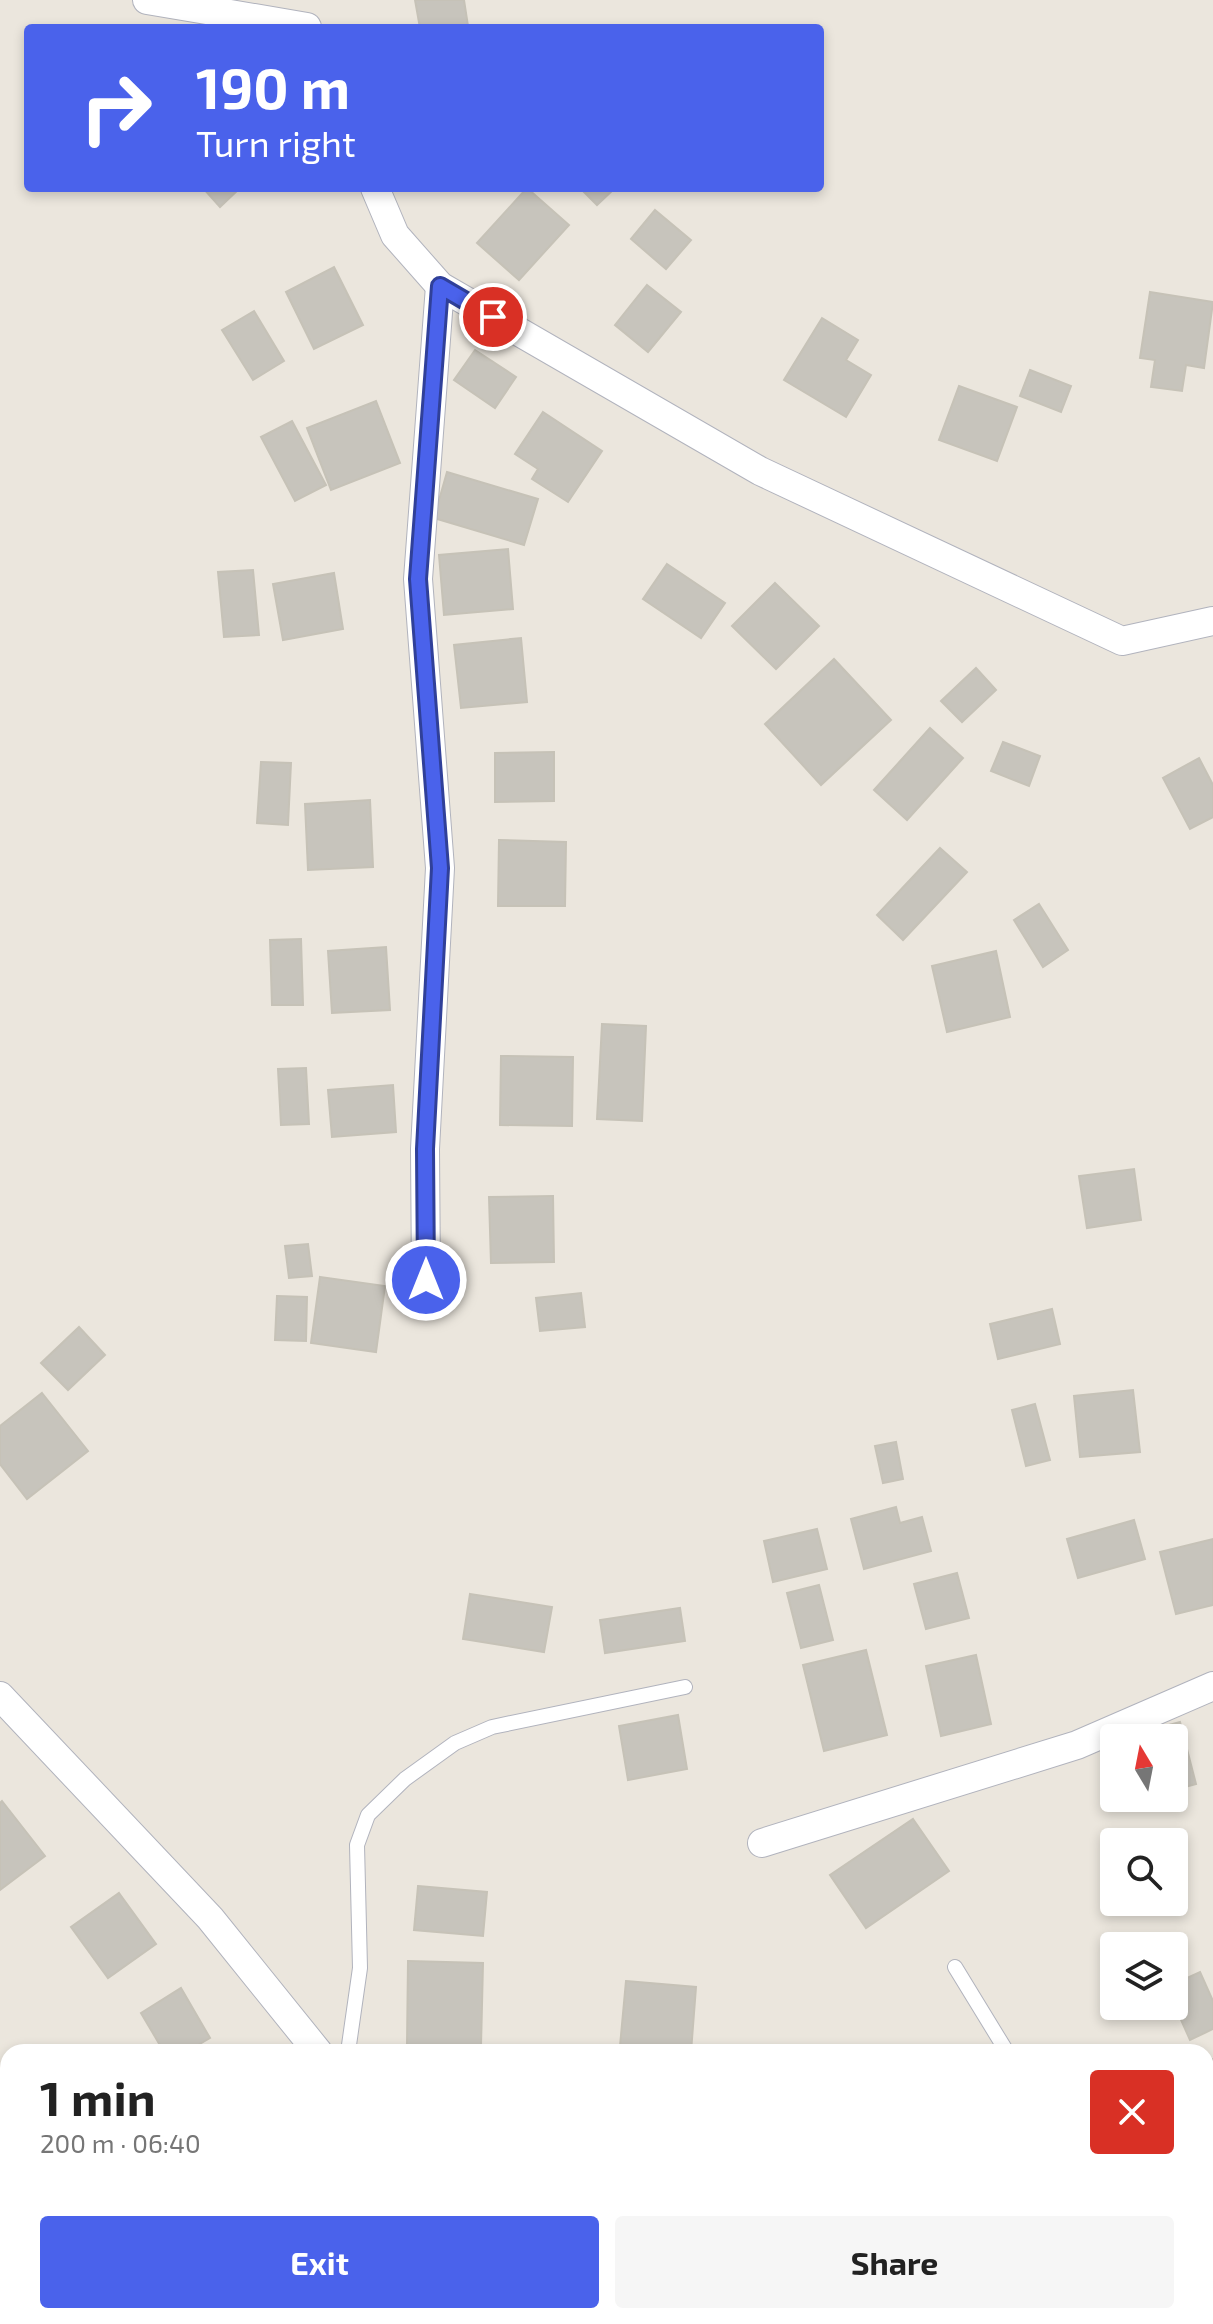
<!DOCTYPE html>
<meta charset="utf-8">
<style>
:root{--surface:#fff;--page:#f6f6f6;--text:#222;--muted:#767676;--accent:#4a62eb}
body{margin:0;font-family:"Exo 2",sans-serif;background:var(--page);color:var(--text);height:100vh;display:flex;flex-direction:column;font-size:30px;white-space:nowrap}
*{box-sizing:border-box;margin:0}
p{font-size:26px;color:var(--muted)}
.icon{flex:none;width:44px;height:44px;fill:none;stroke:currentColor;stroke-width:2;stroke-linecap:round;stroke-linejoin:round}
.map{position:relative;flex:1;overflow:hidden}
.side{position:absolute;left:0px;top:2044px;width:1214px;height:280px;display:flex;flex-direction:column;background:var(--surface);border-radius:24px 24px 0 0;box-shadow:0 4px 12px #0003}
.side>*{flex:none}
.top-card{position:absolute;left:24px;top:24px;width:800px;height:168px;border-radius:8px;box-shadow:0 4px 12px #0003;background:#4a62eb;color:#fff;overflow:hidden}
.needle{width:52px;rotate:350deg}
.fabs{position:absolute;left:1100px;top:1724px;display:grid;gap:16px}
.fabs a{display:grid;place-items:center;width:88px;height:88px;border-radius:8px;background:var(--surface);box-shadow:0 4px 12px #0003;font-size:40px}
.pin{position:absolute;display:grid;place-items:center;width:68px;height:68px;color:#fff;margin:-34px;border:4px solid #fff;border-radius:50%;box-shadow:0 2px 8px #0007}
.me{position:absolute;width:88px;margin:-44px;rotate:0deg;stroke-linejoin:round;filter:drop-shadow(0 0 6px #0008)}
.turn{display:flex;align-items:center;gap:28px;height:168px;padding:0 40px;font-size:36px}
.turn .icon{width:104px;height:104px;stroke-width:2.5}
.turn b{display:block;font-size:56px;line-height:68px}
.round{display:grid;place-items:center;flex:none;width:84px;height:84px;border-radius:8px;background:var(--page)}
.summary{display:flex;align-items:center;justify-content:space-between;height:136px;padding:0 40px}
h1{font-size:48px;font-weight:700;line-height:60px}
.primary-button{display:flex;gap:16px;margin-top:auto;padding:16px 40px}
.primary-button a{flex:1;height:92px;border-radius:8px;background:var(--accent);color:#fff;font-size:32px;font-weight:700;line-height:92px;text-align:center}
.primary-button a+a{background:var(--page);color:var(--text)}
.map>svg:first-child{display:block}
</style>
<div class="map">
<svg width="1213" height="2324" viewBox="0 0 1213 2324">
<rect width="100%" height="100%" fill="#ebe6dd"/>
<g fill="#c7c4bc" stroke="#c6c2b7" stroke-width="2">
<polygon points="415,0 464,0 468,26 420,28"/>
<polygon points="203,188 240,188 220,207"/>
<polygon points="527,188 569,225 519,280 477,243"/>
<polygon points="580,188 615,188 597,205"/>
<polygon points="655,210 691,240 666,269 631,239"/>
<polygon points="334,267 363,325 314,349 286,292"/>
<polygon points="647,285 681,312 648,352 615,325"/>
<polygon points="1150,292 1213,302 1204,368 1186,365 1182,391 1151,387 1155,360 1140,358"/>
<polygon points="254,311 284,361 253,380 222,330"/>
<polygon points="822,318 858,340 846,360 871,375 846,417 784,380"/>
<polygon points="475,350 516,377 495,408 454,380"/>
<polygon points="1030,370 1071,386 1061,412 1020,396"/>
<polygon points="959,386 1017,407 997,461 939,440"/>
<polygon points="376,401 400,463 331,490 307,428"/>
<polygon points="543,412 602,451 568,502 532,479 538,469 515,454"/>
<polygon points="292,421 326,485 295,501 261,437"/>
<polygon points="447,472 538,499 524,545 434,518"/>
<polygon points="508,549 513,609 444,615 439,555"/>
<polygon points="667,564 725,603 701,638 643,599"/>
<polygon points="253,570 259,635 224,637 218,572"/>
<polygon points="334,573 343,629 283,640 273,584"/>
<polygon points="775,583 819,626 776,669 732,626"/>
<polygon points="521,638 527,702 461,708 454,645"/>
<polygon points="834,659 891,720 821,785 765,724"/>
<polygon points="976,668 996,690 962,722 941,701"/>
<polygon points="930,728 963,758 907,820 874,790"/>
<polygon points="1003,742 1040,756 1029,786 991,771"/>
<polygon points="554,752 554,801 495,802 495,753"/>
<polygon points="1199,758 1213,785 1213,817 1190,829 1163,778"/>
<polygon points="261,762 291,763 288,825 257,823"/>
<polygon points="370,800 373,867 308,870 305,804"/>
<polygon points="499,840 566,842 565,906 498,906"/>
<polygon points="940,848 967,872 903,940 877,915"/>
<polygon points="1039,904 1068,950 1043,967 1014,920"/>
<polygon points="301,939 303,1005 272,1005 270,940"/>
<polygon points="386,947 390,1010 332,1013 328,951"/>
<polygon points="996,951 1010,1017 947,1032 932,966"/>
<polygon points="602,1024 646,1026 642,1121 597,1119"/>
<polygon points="501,1056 573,1057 572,1126 500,1125"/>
<polygon points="306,1068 309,1124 281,1125 278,1069"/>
<polygon points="393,1085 396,1132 332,1137 328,1090"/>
<polygon points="1134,1169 1141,1220 1087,1228 1079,1176"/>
<polygon points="553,1196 554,1262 491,1263 489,1197"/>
<polygon points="308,1244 312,1276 289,1278 285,1246"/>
<polygon points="320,1277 385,1286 376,1352 311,1343"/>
<polygon points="581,1293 585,1327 540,1331 536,1298"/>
<polygon points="277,1296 307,1297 306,1341 275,1340"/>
<polygon points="1052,1309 1060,1344 998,1359 990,1324"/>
<polygon points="79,1327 105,1355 68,1390 41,1363"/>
<polygon points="1133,1390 1140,1452 1080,1457 1074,1396"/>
<polygon points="42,1393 88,1451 27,1499 0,1464 0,1426"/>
<polygon points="1035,1404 1050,1460 1026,1466 1012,1410"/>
<polygon points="896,1442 903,1479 883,1483 875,1446"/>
<polygon points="896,1507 900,1523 922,1517 931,1551 864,1569 851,1519"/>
<polygon points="1134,1520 1145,1559 1078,1578 1067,1539"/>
<polygon points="817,1529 827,1569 773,1582 764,1541"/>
<polygon points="1213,1539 1213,1605 1176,1614 1160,1552"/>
<polygon points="957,1573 969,1618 926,1629 914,1584"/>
<polygon points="819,1585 833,1640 801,1648 787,1593"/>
<polygon points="470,1594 552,1607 544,1652 463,1639"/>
<polygon points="680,1608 685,1641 605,1653 600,1620"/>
<polygon points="866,1650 887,1735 824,1751 803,1665"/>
<polygon points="976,1655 991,1724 941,1736 926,1666"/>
<polygon points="678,1715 687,1769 628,1780 619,1726"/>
<polygon points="1180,1722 1196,1784 1174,1790 1174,1738 1128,1736"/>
<polygon points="2,1801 45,1856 0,1890 0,1803"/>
<polygon points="913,1819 949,1871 866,1928 830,1875"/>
<polygon points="418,1886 487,1892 483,1936 414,1930"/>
<polygon points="119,1893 156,1944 108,1978 71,1927"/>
<polygon points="408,1961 483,1963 481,2046 407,2045"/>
<polygon points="1200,1972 1213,2001 1213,2029 1190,2040 1174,2004 1174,1984"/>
<polygon points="626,1981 696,1987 691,2052 620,2046"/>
<polygon points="181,1988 210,2038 186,2052 164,2052 141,2013"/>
<polygon points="1213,2059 1213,2174 1206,2177 1206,2062"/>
<polygon points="1206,2273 1213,2284 1213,2324 1170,2324 1165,2316 1206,2316"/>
<polygon points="178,2316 196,2316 201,2324 179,2324 175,2318"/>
<polygon points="573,2316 661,2316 667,2324 573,2324 569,2319"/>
<polygon points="731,2316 778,2316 788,2324 741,2324"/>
</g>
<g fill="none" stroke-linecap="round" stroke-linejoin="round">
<defs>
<g id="service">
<polyline points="955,1967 1007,2052"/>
<polyline points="348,2052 360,1968 357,1845 368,1815 405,1779 455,1743 492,1727 685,1687"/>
<polyline points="1111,2316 1113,2324"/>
</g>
<g id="minor">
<polyline points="147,0 307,27"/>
<polyline points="375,188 395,235 440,286 760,471 1122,641 1213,621"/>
<polyline points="426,1280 425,1149 440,868 418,579 440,286"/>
<polyline points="0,1696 210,1918 318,2052"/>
<polyline points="762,1843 1077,1745 1213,1686"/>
<polyline points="529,2316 535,2324"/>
</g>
</defs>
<use href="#service" stroke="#b1b3bd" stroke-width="16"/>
<use href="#minor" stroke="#b1b3bd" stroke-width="30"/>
<use href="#service" stroke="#fff" stroke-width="14"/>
<use href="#minor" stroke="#fff" stroke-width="28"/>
</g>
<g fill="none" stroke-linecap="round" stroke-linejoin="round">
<defs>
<polyline id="route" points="426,1280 425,1149 440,868 418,579 440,286 493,317"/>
</defs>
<use href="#route" stroke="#304099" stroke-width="20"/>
<use href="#route" stroke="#4a62eb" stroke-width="14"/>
</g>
</svg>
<div class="fabs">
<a><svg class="needle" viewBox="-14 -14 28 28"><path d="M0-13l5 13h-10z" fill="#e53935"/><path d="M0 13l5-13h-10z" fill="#767676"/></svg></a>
<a><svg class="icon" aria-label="search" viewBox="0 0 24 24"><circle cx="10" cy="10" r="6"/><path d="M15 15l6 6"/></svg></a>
<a><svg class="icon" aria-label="layers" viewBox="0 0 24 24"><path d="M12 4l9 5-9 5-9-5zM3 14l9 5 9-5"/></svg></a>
</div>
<div class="pin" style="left:493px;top:317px;background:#d93025"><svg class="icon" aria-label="arrive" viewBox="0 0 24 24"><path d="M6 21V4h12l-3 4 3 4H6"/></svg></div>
<svg class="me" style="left:426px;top:1280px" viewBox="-20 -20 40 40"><circle r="17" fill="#4a62eb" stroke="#fff" stroke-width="3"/><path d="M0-11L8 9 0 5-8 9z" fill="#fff"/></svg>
<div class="top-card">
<div class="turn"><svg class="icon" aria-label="right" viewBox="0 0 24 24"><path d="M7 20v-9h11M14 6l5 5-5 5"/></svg><div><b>190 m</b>Turn right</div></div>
</div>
<section class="side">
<div class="summary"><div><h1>1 min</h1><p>200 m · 06:40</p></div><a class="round" style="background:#d93025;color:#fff"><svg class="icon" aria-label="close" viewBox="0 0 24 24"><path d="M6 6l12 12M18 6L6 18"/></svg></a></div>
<div class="primary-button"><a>Exit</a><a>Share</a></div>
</section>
</div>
